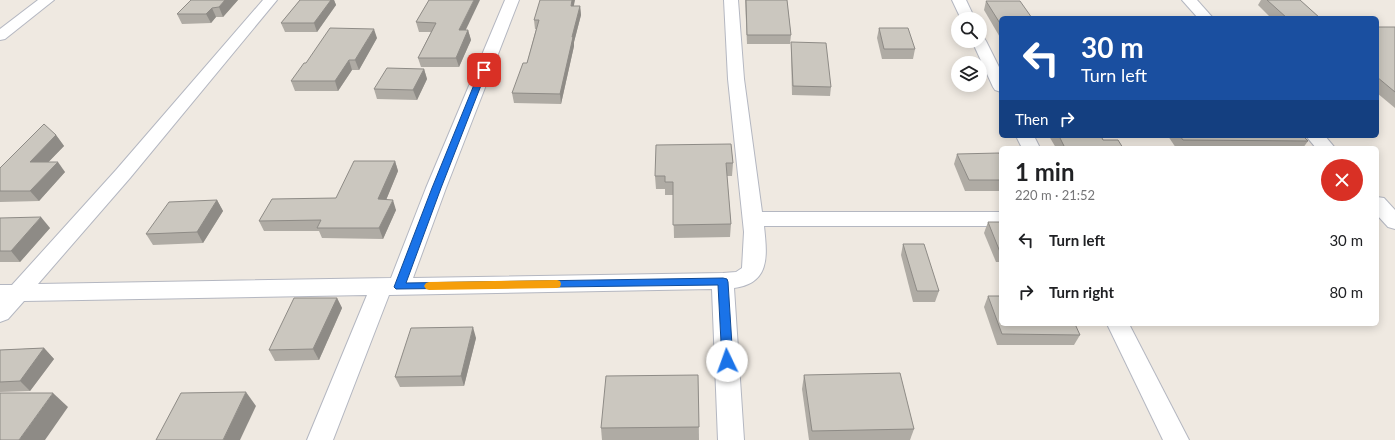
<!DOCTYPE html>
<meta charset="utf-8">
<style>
:root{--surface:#fff;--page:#f2f2f2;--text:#202124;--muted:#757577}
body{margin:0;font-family:Lato,sans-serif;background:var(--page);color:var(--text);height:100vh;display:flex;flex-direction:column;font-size:15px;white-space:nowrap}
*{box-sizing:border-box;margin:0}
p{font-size:13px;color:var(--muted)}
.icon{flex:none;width:22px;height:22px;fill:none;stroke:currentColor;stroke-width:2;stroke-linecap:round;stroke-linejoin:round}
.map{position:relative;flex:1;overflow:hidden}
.drawer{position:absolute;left:999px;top:146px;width:380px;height:180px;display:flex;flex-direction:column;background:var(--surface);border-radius:6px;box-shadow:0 2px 10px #0003}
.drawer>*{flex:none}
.guide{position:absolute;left:999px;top:16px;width:380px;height:122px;border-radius:6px;box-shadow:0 2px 10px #0003;background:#1a4fa0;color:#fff;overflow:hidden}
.fabs{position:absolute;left:951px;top:12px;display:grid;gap:8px}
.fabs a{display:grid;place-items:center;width:36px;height:36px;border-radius:50%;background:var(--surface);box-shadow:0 2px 10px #0003;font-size:20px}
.pin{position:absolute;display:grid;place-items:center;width:34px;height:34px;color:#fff;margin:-17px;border-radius:8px;box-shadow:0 2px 6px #0006}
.me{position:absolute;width:44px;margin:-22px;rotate:357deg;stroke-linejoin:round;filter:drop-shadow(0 0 3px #0008)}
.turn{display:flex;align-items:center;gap:14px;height:84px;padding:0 16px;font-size:18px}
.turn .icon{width:52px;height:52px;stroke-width:2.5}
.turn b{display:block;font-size:28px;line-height:34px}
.then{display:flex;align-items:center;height:38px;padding:0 16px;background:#0003;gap:8px;font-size:15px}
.round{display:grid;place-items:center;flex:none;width:42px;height:42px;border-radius:21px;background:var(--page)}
.head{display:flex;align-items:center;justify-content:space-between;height:68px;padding:0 16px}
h1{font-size:24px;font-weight:700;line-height:30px}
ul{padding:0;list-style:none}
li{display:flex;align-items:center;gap:12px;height:52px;padding:0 16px}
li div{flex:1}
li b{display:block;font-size:15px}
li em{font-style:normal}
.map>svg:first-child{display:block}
</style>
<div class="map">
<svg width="1395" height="440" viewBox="0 0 1395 440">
<rect width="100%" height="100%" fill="#efe9e1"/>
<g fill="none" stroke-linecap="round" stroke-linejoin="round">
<defs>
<g id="street">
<polygon points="38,0 54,0 5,39 0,40 0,29"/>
<path d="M263 0H277L130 178 38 284 391 278 426 188 505 0H519L446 188 413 278 723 273 736 272 742 268 744 232 728 79 724 0H738L744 79 762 212H1001V226H764C767 255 771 283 734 288L744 440H718L712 289 389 295 333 440H307L367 295 24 301 8 319 0 322V285H12L116 170Z"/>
<polygon points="952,0 966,0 975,19 961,19"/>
<polygon points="1182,0 1197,0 1213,18 1198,18"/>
<polygon points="980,37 984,38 986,41 1001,71 1001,92 995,90 993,87 972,41 980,41"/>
<polygon points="1016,136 1034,136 1040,148 1022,148"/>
<polygon points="1306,136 1325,136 1335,148 1316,148"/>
<polygon points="1377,197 1384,198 1395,210 1395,229 1388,227 1377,215"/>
<polygon points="1107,324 1129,324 1189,440 1163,440"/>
</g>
</defs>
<use href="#street" stroke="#b4b7c1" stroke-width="2"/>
<use href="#street" fill="#fff" fill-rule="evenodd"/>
</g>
<g fill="#afaba4">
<polygon points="191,0 238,0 223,17 216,17 211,23 182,24 177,14"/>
<polygon points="300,0 334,0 336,5 317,32 285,32 281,23"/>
<polygon points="429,0 466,30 468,30 471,40 459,67 421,67 418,58 431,32 419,32 416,22"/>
<polygon points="745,0 787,0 791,35 790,44 747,44"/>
<polygon points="1261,0 1300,0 1320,18 1271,18 1258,5"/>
<polygon points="986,1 1001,18 1001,39 984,10"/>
<polygon points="574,6 580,6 581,15 574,42 574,46 561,104 514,103 512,93 527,63 536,29 535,29 534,20"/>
<polygon points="1377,27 1395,27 1395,108 1377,93"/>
<polygon points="879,28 915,49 913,59 882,59 877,38"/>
<polygon points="377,38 359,70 352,70 338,91 295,91 291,81 306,63"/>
<polygon points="791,42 831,87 830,96 792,95 791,51"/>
<polygon points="424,69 427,79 417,100 377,99 374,89"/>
<polygon points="56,135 64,146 48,162 65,172 39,201 0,202 0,168"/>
<polygon points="1049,136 1101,136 1103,140 1123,148 1056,148"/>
<polygon points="1168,136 1303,136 1308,141 1303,148 1176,148"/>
<polygon points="731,144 733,163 732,176 727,176 731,224 730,237 674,238 673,195 665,195 665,189 656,189 655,176"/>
<polygon points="957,154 1001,157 1001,191 965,191 954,164"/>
<polygon points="395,161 398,171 386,200 396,210 383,239 322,238 319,231 264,231 259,221 336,198"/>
<polygon points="217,200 223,211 203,243 153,245 146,234"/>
<polygon points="0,218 50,228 20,262 0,262"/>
<polygon points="988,222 1001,222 1001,262 996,262 984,233"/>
<polygon points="903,244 939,291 935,302 913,302 901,255"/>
<polygon points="988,296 1080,335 1074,345 997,345 984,307"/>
<polygon points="337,298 342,308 319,360 275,361 269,350"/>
<polygon points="476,338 464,386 400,387 395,377"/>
<polygon points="44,348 54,359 30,391 0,392 0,350"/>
<polygon points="698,375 699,440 602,440 601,428"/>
<polygon points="804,375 914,429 910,440 809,440 802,389"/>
</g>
<g fill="#8e8b86">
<polygon points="225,0 238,0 223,17 219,7"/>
<polygon points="331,0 334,0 336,5 317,32 314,23"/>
<polygon points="474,0 480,0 461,40 459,30"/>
<polygon points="572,0 575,0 572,15 571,6"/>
<polygon points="580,6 581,15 574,42 574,46 561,104 560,94 572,37"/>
<polygon points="212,8 216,17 211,23 206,14"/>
<polygon points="374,29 377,38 359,70 355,60"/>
<polygon points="468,30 471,40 459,67 456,58"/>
<polygon points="349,60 352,70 338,91 335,81"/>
<polygon points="424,69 427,79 417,100 413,90"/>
<polygon points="56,135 64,146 38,173 30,162"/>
<polygon points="395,161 398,171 382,210 378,199"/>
<polygon points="58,162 65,172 39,201 30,191"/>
<polygon points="217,200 223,211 203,243 197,232"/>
<polygon points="393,200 396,210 383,239 379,228"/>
<polygon points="41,217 50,228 20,262 11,251"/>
<polygon points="337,298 342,308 319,360 313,349"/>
<polygon points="473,327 476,338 464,386 461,376"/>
<polygon points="44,348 54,359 30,391 20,381"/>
<polygon points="246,392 256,406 240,440 223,440"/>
<polygon points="53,393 68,407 45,440 19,440"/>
</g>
<g fill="#cbc7bf" stroke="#8e8b86">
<polygon points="191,0 225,0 219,7 212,8 206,14 177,14"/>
<polygon points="300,0 331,0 314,23 281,23"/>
<polygon points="429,0 474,0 459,30 468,30 456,58 418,58 436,23 416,22"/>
<polygon points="540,0 572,0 571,6 580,6 572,37 573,37 560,94 512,93 523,63 527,63 539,20 534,20"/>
<polygon points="746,0 787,0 791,35 747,35"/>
<polygon points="1267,0 1300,0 1320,18 1287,18"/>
<polygon points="986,1 1020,1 1032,18 1001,18 1001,25"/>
<polygon points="1377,27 1395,27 1395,92 1377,77"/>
<polygon points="330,28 374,29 355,60 349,60 335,81 291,81 304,63 306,63"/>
<polygon points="879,28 908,28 915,49 884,49"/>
<polygon points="791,42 826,43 831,87 793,86"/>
<polygon points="387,68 424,69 413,90 374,89"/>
<polygon points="44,124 56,135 30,162 58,162 30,191 0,191 0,168"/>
<polygon points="1059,136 1101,136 1103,140 1118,140 1123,148 1065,148"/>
<polygon points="1180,136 1303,136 1308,141 1183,140"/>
<polygon points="731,144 733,163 726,163 731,224 673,225 673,182 665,182 665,176 655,176 656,145"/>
<polygon points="999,153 1001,157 1001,180 969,180 957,154"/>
<polygon points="354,161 395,161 378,199 393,200 379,228 317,228 321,220 259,221 272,199 336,198"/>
<polygon points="217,200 197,232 146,234 169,202"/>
<polygon points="41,217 11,251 0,251 0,218"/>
<polygon points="988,222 1001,222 1001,252 1000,252"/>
<polygon points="903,244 924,244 939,291 917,291"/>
<polygon points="988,296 1001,296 1001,324 1075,324 1080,335 1002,334"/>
<polygon points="294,298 337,298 313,349 269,350"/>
<polygon points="473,327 461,376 395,377 411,328"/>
<polygon points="44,348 20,381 0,382 0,350"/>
<polygon points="900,373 914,429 812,431 804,375"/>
<polygon points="698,375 699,427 601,428 606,376"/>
<polygon points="246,392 223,440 156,440 181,393"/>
<polygon points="0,393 53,393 19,440 0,440"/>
</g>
<polygon fill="#1a73e8" stroke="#114b97" points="484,68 487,70 441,188 406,283 723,278 727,279 728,282 733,361 731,364 727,365 723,364 722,361 718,285 396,289 394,287 432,188 480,70"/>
<polygon fill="#f59e0b" points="557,280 560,281 561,284 560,287 557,288 429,290 426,289 424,286 426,283 429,282"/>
</svg>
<div class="fabs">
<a><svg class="icon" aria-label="search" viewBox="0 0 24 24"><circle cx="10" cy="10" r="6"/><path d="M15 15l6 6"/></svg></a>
<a><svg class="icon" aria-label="layers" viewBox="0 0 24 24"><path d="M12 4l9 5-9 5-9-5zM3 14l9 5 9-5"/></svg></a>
</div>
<div class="pin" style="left:484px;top:70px;background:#d93025"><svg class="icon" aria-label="arrive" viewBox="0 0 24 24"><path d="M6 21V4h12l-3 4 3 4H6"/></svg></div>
<svg class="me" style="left:727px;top:361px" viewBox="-20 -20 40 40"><circle r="19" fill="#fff"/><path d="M0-13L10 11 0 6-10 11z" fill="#1a73e8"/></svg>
<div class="guide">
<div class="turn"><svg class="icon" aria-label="left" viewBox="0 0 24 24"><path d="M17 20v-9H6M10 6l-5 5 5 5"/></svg><div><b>30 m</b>Turn left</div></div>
<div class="then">Then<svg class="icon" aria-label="right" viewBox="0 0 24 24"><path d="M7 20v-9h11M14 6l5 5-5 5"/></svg></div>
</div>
<section class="drawer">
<div class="head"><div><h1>1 min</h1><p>220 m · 21:52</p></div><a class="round" style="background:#d93025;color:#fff"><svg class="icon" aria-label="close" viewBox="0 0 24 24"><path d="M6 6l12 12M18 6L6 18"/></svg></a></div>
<ul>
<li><svg class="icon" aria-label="left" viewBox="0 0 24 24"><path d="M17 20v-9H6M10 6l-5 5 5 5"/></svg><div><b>Turn left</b></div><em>30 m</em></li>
<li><svg class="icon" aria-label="right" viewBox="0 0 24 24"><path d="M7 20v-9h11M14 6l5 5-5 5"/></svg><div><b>Turn right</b></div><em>80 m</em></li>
</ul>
</section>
</div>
